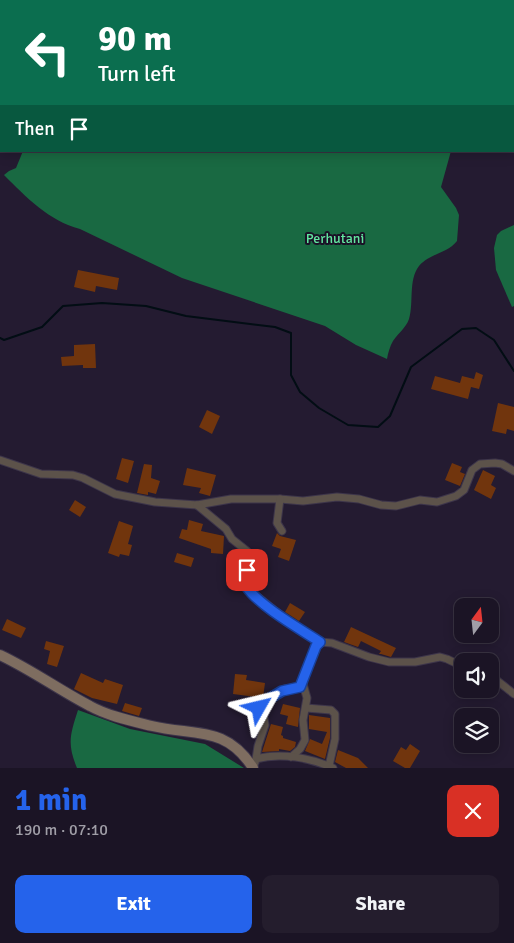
<!DOCTYPE html>
<meta charset="utf-8">
<style>
:root{--surface:#1b1425;--page:#241d2d;--text:#f1f3f6;--muted:#a09ea7;--line:#393342;--accent:#2563eb}
body{margin:0;font-family:Signika,sans-serif;background:var(--page);color:var(--text);height:100vh;display:flex;flex-direction:column;font-size:19px;white-space:nowrap}
*{box-sizing:border-box;margin:0}
p{font-size:16px;color:var(--muted)}
.icon{flex:none;width:28px;height:28px;fill:none;stroke:currentColor;stroke-width:2;stroke-linecap:round;stroke-linejoin:round}
.map{position:relative;height:768px;overflow:hidden}
.panel{display:flex;flex-direction:column;background:var(--surface);flex:1}
.panel>*{flex:none}
.hud{position:absolute;left:0px;top:0px;width:515px;height:152px;box-shadow:0 2px 12px #0003,0 0 0 1px var(--line);background:#0b6e4f;color:#fff;overflow:hidden}
.needle{width:32px;rotate:15deg}
.buttons{position:absolute;left:454px;top:598px;display:grid;gap:10px}
.buttons a{display:grid;place-items:center;width:45px;height:45px;border-radius:10px;background:var(--surface);box-shadow:0 2px 12px #0003,0 0 0 1px var(--line);font-size:25px}
.pin{position:absolute;display:grid;place-items:center;width:42px;height:42px;color:#fff;margin:-21px;border-radius:10px;box-shadow:0 2px 8px #0006}
.me{position:absolute;width:55px;margin:-28px;rotate:53deg;stroke-linejoin:round;filter:drop-shadow(0 0 4px #0008)}
.turn{display:flex;align-items:center;gap:18px;height:105px;padding:0 15px;font-size:22px}
.turn .icon{width:65px;height:65px;stroke-width:2.5}
.turn b{display:block;font-size:35px;line-height:42px}
.then{display:flex;align-items:center;height:48px;padding:0 15px;background:#0003;gap:10px;font-size:19px}
.round{display:grid;place-items:center;flex:none;width:52px;height:52px;border-radius:10px;background:var(--page)}
.head{display:flex;align-items:center;justify-content:space-between;height:85px;padding:0 15px}
h1{font-size:30px;font-weight:700;line-height:38px;color:var(--accent)}
.button{display:flex;gap:10px;margin-top:auto;padding:10px 15px}
.button a{flex:1;height:58px;border-radius:10px;background:var(--accent);color:#fff;font-size:20px;font-weight:700;line-height:58px;text-align:center}
.button a+a{background:var(--page);color:var(--text)}
.map>svg:first-child{display:block}
</style>
<div class="map">
<svg width="514" height="768" viewBox="0 0 514 768">
<rect width="100%" height="100%" fill="#241b31"/>
<g fill="#196942">
<polygon points="178,0 514,0 514,133 514,1 177,1"/>
<path d="M23 151H451L441 187 456 208 459 215 457 241C447 254 430 253 419 266 408 280 414 303 409 319 406 328 398 333 393 341 390 346 388 353 387 359L356 345 325 326 182 278 80 229C49 221 26 197 4 175L9 171 16 168Z"/>
<polygon points="514,225 514,306 512,307 496,270 494,248 497,235 501,231"/>
<path d="M78 710 130 729 205 744 244 768H77C67 744 70 735 78 710Z"/>
</g>
<g fill="none" stroke-linecap="round" stroke-linejoin="round">
<polyline stroke="#020d14" stroke-width="2" points="0,338 4,340 42,327 63,306 102,303 146,306 186,316 275,327 291,333 291,375 300,392 319,408 348,425 378,427 390,416 411,367 462,329 476,328 494,340 514,371"/>
</g>
<g fill="#71350d">
<polygon points="78,270 119,278 117,290 96,286 95,292 74,287"/>
<polygon points="95,344 96,368 83,368 83,365 62,366 61,357 74,356 74,345"/>
<polygon points="476,372 483,375 479,389 471,387 468,399 431,389 435,376 460,383 462,376 474,379"/>
<polygon points="498,403 514,407 514,431 507,429 506,434 492,431"/>
<polygon points="207,410 220,416 212,434 199,427"/>
<polygon points="122,458 134,461 128,483 116,479"/>
<polygon points="452,463 462,467 460,472 465,474 460,486 445,480"/>
<polygon points="144,464 152,465 151,478 160,481 156,494 148,492 148,495 137,493"/>
<polygon points="187,468 216,475 210,496 199,493 201,488 183,485"/>
<polygon points="483,470 495,476 491,485 496,488 491,499 474,490"/>
<polygon points="75,500 86,507 80,517 69,510"/>
<polygon points="189,520 203,524 201,531 224,536 223,554 211,553 211,549 179,538 182,529 187,530"/>
<polygon points="119,521 133,526 128,544 132,545 129,556 120,554 119,557 108,553"/>
<polygon points="277,533 280,536 296,540 289,561 278,557 281,549 272,546"/>
<polygon points="177,553 194,558 191,567 174,562"/>
<polygon points="290,603 305,612 299,621 285,612"/>
<polygon points="7,619 26,628 21,638 2,630"/>
<polygon points="351,627 396,648 391,657 381,654 379,654 381,651 361,641 358,647 344,642"/>
<polygon points="46,641 64,646 57,667 47,664 50,651 44,649"/>
<polygon points="81,673 103,683 105,679 123,685 117,704 92,698 74,689"/>
<polygon points="235,674 247,675 246,680 265,683 263,698 233,694"/>
<polygon points="125,703 142,708 139,716 122,711"/>
<polygon points="283,704 300,708 298,727 286,724 288,716 280,714"/>
<polygon points="309,715 330,718 330,738 325,759 305,751 310,739 322,744 327,732 309,729"/>
<polygon points="271,724 283,727 281,735 283,736 283,738 296,742 295,747 290,751 279,749 279,751 262,752"/>
<polygon points="410,744 420,751 410,768 405,768 393,761 401,747 406,750"/>
<polygon points="338,750 358,758 368,768 346,768 335,762"/>
</g>
<g fill="none" stroke-linecap="round" stroke-linejoin="round">
<defs>
<g id="street">
<polyline points="0,460 41,474 73,475 83,478 115,494 155,502 197,505 231,499 280,499 303,501 337,497 359,499 381,505 396,506 420,500 437,502 456,496 464,490 472,470 480,464 495,463 502,464 514,471"/>
<polyline points="280,499 277,523 282,531"/>
<path d="M197 505 226 529 232 539 247 551C250 563 242 578 248 589L285 619 320 642"/>
<polyline points="490,675 514,694"/>
<polyline points="306,708 331,710 335,714 335,739 329,766"/>
<polyline points="291,757 300,749 305,740 303,720 307,698 303,684"/>
<polyline points="256,759 258,746 265,725 264,718 259,710 260,706 285,689 300,687 316,646 320,642 332,643 369,657 389,662 415,662 440,657 447,659 462,666"/>
<path d="M255 763 256 759C281 752 311 758 333 768"/>
</g>
<path id="secondary" d="M0 655C32 670 59 690 90 706 108 716 132 721 152 726 194 736 226 725 253 768"/>
</defs>
<use href="#street" stroke="#3d354a" stroke-width="9"/>
<use href="#secondary" stroke="#3d354a" stroke-width="12"/>
<use href="#street" stroke="#5c524a" stroke-width="7"/>
<use href="#secondary" stroke="#7e6d60" stroke-width="10"/>
</g>
<g fill="none" stroke-linecap="round" stroke-linejoin="round">
<defs>
<path id="route" d="M247 570 246 586C258 605 300 629 320 642L316 646 300 687 282 691 262 703 259 708"/>
</defs>
<use href="#route" stroke="#184099" stroke-width="12"/>
<use href="#route" stroke="#2563eb" stroke-width="9"/>
</g>
<g text-anchor="middle" dominant-baseline="central" stroke-width="4" stroke-linejoin="round" paint-order="stroke">
<g font-size="14" fill="#63e6a0" stroke="#1b1227">
<text x="335" y="238">Perhutani</text>
</g>
</g>
</svg>
<div class="buttons">
<a><svg class="needle" viewBox="-14 -14 28 28"><path d="M0-13l5 13h-10z" fill="#e53935"/><path d="M0 13l5-13h-10z" fill="#a09ea7"/></svg></a>
<a><svg class="icon" aria-label="sound" viewBox="0 0 24 24"><path d="M4 9h4l5-4v14l-5-4H4zM17 9q2 3 0 6"/></svg></a>
<a><svg class="icon" aria-label="layers" viewBox="0 0 24 24"><path d="M12 4l9 5-9 5-9-5zM3 14l9 5 9-5"/></svg></a>
</div>
<div class="pin" style="left:247px;top:570px;background:#d93025"><svg class="icon" aria-label="arrive" viewBox="0 0 24 24"><path d="M6 21V4h12l-3 4 3 4H6"/></svg></div>
<svg class="me" style="left:259px;top:708px" viewBox="-20 -20 40 40"><path d="M0-17L14 15 0 8-14 15z" fill="#2563eb" stroke="#fff" stroke-width="4"/></svg>
<div class="hud">
<div class="turn"><svg class="icon" aria-label="left" viewBox="0 0 24 24"><path d="M17 20v-9H6M10 6l-5 5 5 5"/></svg><div><b>90 m</b>Turn left</div></div>
<div class="then">Then<svg class="icon" aria-label="arrive" viewBox="0 0 24 24"><path d="M6 21V4h12l-3 4 3 4H6"/></svg></div>
</div>
</div>
<section class="panel">
<div class="head"><div><h1>1 min</h1><p>190 m · 07:10</p></div><a class="round" style="background:#d93025;color:#fff"><svg class="icon" aria-label="close" viewBox="0 0 24 24"><path d="M6 6l12 12M18 6L6 18"/></svg></a></div>
<div class="button"><a>Exit</a><a>Share</a></div>
</section>
